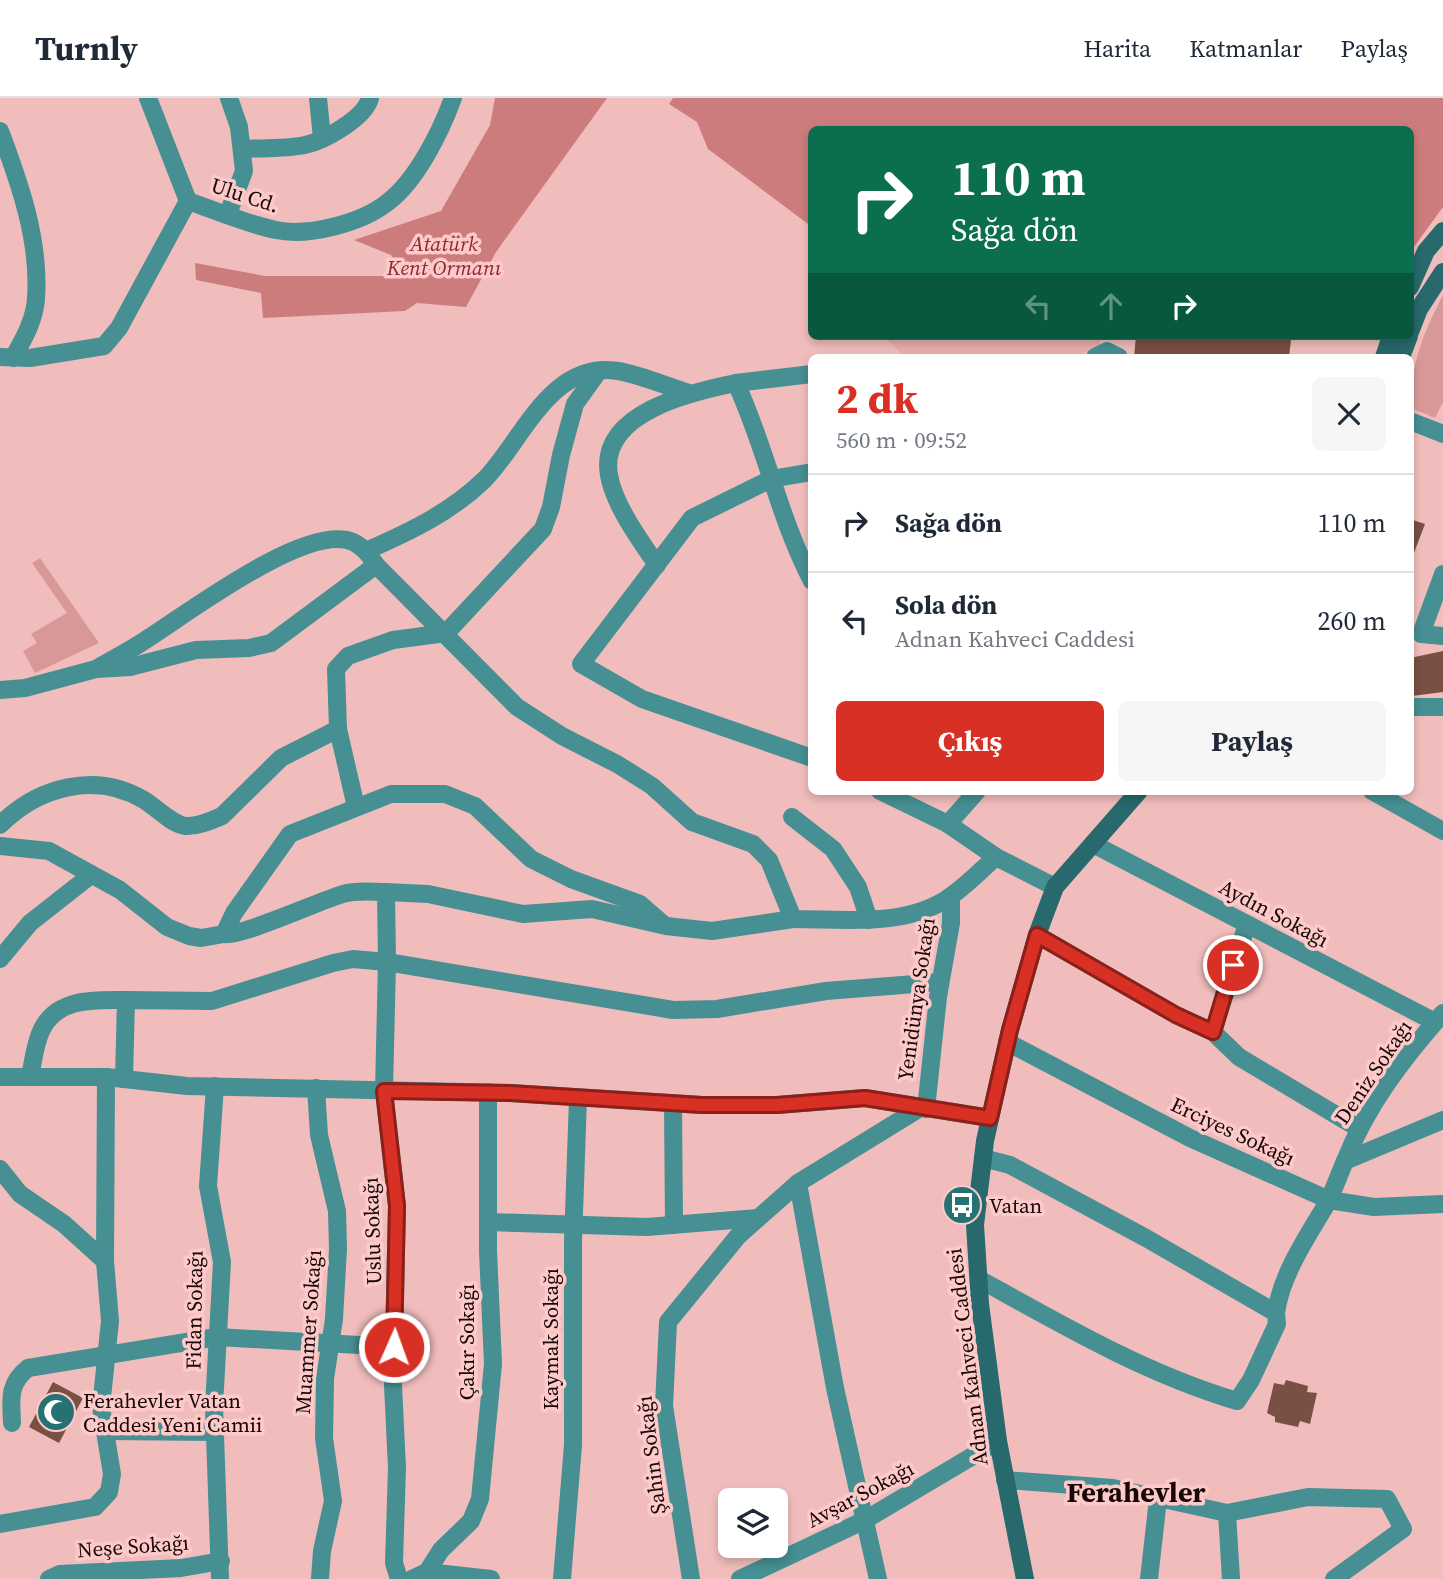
<!DOCTYPE html>
<html lang="tr">
<meta charset="utf-8">
<style>
:root{--surface:#fff;--page:#f6f6f7;--text:#1f2937;--muted:#747a83;--line:#e0e1e3;--accent:#d93025}
body{margin:0;font-family:"Source Serif 4",serif;background:var(--page);color:var(--text);height:100vh;display:flex;flex-direction:column;font-size:26px;white-space:nowrap}
*{box-sizing:border-box;margin:0}
p{font-size:23px;color:var(--muted)}
.icon{flex:none;width:38px;height:38px;fill:none;stroke:currentColor;stroke-width:2;stroke-linecap:round;stroke-linejoin:round}
.map{position:relative;flex:1;overflow:hidden}
.sheet{position:absolute;left:808px;top:256px;width:606px;height:441px;display:flex;flex-direction:column;background:var(--surface);border-radius:10px;box-shadow:0 4px 10px #0003}
.sheet>*{flex:none}
.banner{position:absolute;left:808px;top:28px;width:606px;height:214px;border-radius:10px;box-shadow:0 4px 10px #0003;background:#0b6e4f;color:#fff;overflow:hidden}
.tools{position:absolute;left:718px;top:1390px;display:grid;gap:14px}
.tools a{display:grid;place-items:center;width:70px;height:70px;border-radius:10px;background:var(--surface);box-shadow:0 4px 10px #0003;font-size:35px}
.pin{position:absolute;display:grid;place-items:center;width:60px;height:60px;color:#fff;margin:-30px;border:4px solid #fff;border-radius:50%;box-shadow:0 2px 7px #0007}
.me{position:absolute;width:77px;margin:-38px;rotate:2deg;stroke-linejoin:round;filter:drop-shadow(0 0 5px #0008)}
.turn{display:flex;align-items:center;gap:24px;height:147px;padding:0 28px;font-size:32px}
.turn .icon{width:91px;height:91px;stroke-width:2.5}
.turn b{display:block;font-size:49px;line-height:60px}
.lanes{display:flex;align-items:center;height:66px;padding:0 28px;background:#0003;justify-content:center;gap:35px;direction:ltr}
.lanes .off{opacity:.35}
.round{display:grid;place-items:center;flex:none;width:74px;height:74px;border-radius:10px;background:var(--page)}
.summary{display:flex;align-items:center;justify-content:space-between;height:119px;padding:0 28px}
h1{font-size:42px;font-weight:700;line-height:52px;color:var(--accent)}
.cta{display:flex;gap:14px;margin-top:auto;padding:14px 28px}
.cta a{flex:1;height:80px;border-radius:10px;background:var(--accent);color:#fff;font-size:28px;font-weight:700;line-height:80px;text-align:center}
.cta a+a{background:var(--page);color:var(--text)}
ul{padding:0;list-style:none}
li{display:flex;align-items:center;gap:21px;height:98px;padding:0 28px;border-top:2px solid var(--line)}
li div{flex:1}
li b{display:block;font-size:26px}
li em{font-style:normal}
header{display:flex;align-items:center;gap:42px;box-sizing:border-box;height:98px;padding:0 35px;background:var(--surface);border-bottom:2px solid var(--line)}
header strong{font-size:33px}
nav{display:flex;gap:38px;margin-inline-start:auto;font-size:24px}
.map>svg:first-child{display:block}
</style>
<header>
<strong>Turnly</strong>
<nav><a>Harita</a><a>Katmanlar</a><a>Paylaş</a></nav>
</header>
<div class="map">
<svg width="1443" height="1481" viewBox="0 0 1443 1481">
<rect width="100%" height="100%" fill="#f0bdbc"/>
<polygon fill="#e8aead" points="884,238 1100,238 1100,247 1074,259 904,259"/>
<g fill="#d89898">
<path d="M1443 197V304L1435 320 1411 310C1410 266 1423 236 1443 197Z"/>
<polygon points="40,460 99,545 35,575 23,553 37,545 31,536 67,515 32,465"/>
</g>
<g fill="#cd7c7d">
<polygon points="495,0 607,0 496,154 466,209 417,205 405,213 263,220 261,195 196,182 195,165 265,178 404,178 391,157 354,142 441,113 490,27"/>
<polygon points="673,0 1443,0 1443,109 1411,153 1410,32 812,32 812,129 708,51 697,24 669,6"/>
</g>
<g fill="#795043">
<polygon points="1136,238 1262,238 1291,242 1289,259 1134,259"/>
<polygon points="1410,421 1425,426 1412,460 1410,460"/>
<polygon points="1443,553 1443,594 1412,598 1410,560"/>
<polygon points="1286,1282 1308,1288 1307,1294 1317,1295 1310,1326 1300,1323 1298,1329 1275,1324 1275,1319 1267,1315 1274,1285 1284,1287"/>
<polygon points="53,1284 83,1300 59,1345 29,1329"/>
</g>
<g fill="none" stroke-linecap="round" stroke-linejoin="round">
<g stroke="#468f92" stroke-width="18">
<polyline points="148,0 188,103"/>
<polyline points="318,0 322,40"/>
<path d="M0 33C20 86 40 143 36 200 35 222 23 242 13 260"/>
<path d="M243 51C263 50 285 51 305 47 324 43 365 20 370 0"/>
<polyline points="228,116 244,73 239,29 229,0"/>
<path d="M0 259 30 260 104 248 119 230 188 103C217 113 246 126 276 132 308 139 362 125 388 104 417 82 441 33 453 0"/>
<polyline points="1095,259 1107,253 1119,259"/>
<polyline points="736,285 812,276"/>
<polyline points="1410,323 1443,336"/>
<polyline points="812,374 771,381 692,420 581,566 642,601 812,660"/>
<path d="M366 453C409 434 450 415 484 382 522 344 550 262 618 273 641 277 666 288 689 295"/>
<path d="M657 467C640 442 614 407 609 377 598 315 691 294 736 285 766 350 779 420 812 483"/>
<polyline points="1443,476 1421,536 1443,538"/>
<path d="M96 571C113 561 131 552 147 541 187 516 307 424 353 444 364 449 370 458 376 467L517 609 562 638 617 666 652 688 692 724 753 746 769 762 793 821C844 821 907 830 951 798 967 787 981 772 996 759L948 726 977 693"/>
<polyline points="0,592 25,590 96,571 130,569 196,552 249,550 271,545 376,467"/>
<polyline points="1410,609 1443,609"/>
<polyline points="338,631 356,709"/>
<polyline points="880,693 948,726"/>
<polyline points="1372,693 1443,733"/>
<polyline points="792,719 833,751 858,789 869,822"/>
<path d="M0 727C38 689 95 673 144 702 157 710 170 725 185 728 197 729 211 723 222 718L281 660 338 631 336 571 348 558 393 542 446 535 543 431 551 409 561 357 575 306 598 274"/>
<polyline points="1093,746 1435,924"/>
<polyline points="0,748 49,753 120,792 167,829 189,838 201,840 224,836"/>
<polyline points="996,759 1055,789"/>
<path d="M386 794C372 794 356 792 343 796 319 803 241 839 224 836L234 815 290 736 391 696H445L475 708 531 761 571 781 640 806 663 826"/>
<polyline points="1037,837 1176,917 1213,934 1239,959 1358,1030"/>
<polyline points="0,861 30,825 91,777"/>
<polyline points="1213,934 1247,826"/>
<path d="M1007 944 1190 1040 1329 1102C1309 1136 1281 1176 1276 1215"/>
<polyline points="0,979 106,979"/>
<path d="M30 979C33 964 35 945 42 931 58 899 96 902 126 902"/>
<polyline points="124,981 126,902 212,903 333,865 353,861 387,864 386,794 428,796 523,816 592,811 666,828 712,833 793,821"/>
<polyline points="215,988 208,1088 222,1164 214,1308 220,1481"/>
<polyline points="316,990 319,1037 337,1113 338,1151 334,1221 325,1281 324,1340 333,1403 322,1453 320,1481"/>
<polyline points="673,1006 674,1127"/>
<polyline points="926,1011 938,899 951,825 951,798"/>
<polyline points="1443,1022 1345,1063 1329,1102 1374,1109 1443,1106"/>
<path d="M1345 1063C1367 1007 1404 959 1443 915"/>
<polyline points="0,1071 20,1096 64,1126 105,1163"/>
<polyline points="798,1085 835,1290 878,1481"/>
<polyline points="488,1124 647,1129 758,1120"/>
<path d="M979 1181C1062 1227 1146 1276 1237 1303L1251 1282 1277 1226 1276 1215 1146 1140 1010 1067 983 1060"/>
<path d="M12 1325C11 1301 8 1286 28 1270L217 1239 394 1249"/>
<polyline points="105,1333 215,1334"/>
<polyline points="1005,1382 1113,1390 1227,1415 1308,1399 1387,1401 1403,1431 1334,1481"/>
<polyline points="1227,1415 1231,1481"/>
<polyline points="0,1426 95,1409 109,1394 112,1376 101,1309 110,1223 105,1163 106,979 187,988 510,995 702,1007 777,1007 865,1000 990,1020"/>
<polyline points="427,1474 441,1452 471,1423 480,1401 493,1266 488,1153 488,994"/>
<polyline points="49,1481 60,1476 181,1470 221,1463"/>
<polyline points="399,1481 394,1465 397,1370 393,1287 397,1108 384,993 387,864 673,912 717,911 826,893 940,884"/>
<polyline points="412,1481 427,1474 491,1481"/>
<polyline points="562,1481 573,1347 573,1144 578,1000"/>
<polyline points="691,1481 664,1308 668,1224 738,1138 798,1085 920,1010"/>
<polyline points="740,1481 865,1422 998,1343"/>
<polyline points="1149,1481 1158,1401"/>
</g>
<g stroke="#27696c" stroke-width="18">
<polyline points="1410,189 1426,153 1443,133"/>
<polyline points="1410,234 1419,211 1443,174"/>
<polyline points="1384,259 1391,238"/>
<polyline points="1401,259 1409,238"/>
<polyline points="1025,1481 998,1343 980,1206 975,1127 985,1043 1010,932 1037,837 1055,789 1139,693"/>
</g>
</g>
<g fill="none" stroke-linecap="round" stroke-linejoin="round">
<defs>
<polyline id="route" points="394,1249 397,1108 384,993 510,995 702,1007 777,1007 865,1000 990,1020 1010,932 1037,837 1176,917 1213,934 1233,867"/>
</defs>
<use href="#route" stroke="#8d1f18" stroke-width="18"/>
<use href="#route" stroke="#d93025" stroke-width="12"/>
</g>
<defs>
<symbol id="bus-disc" viewBox="-11 -11 22 22"><circle r="9.5" fill="#267174" stroke="#fecac9"/><path d="M-5-6H5V4H4V6H2V4H-2V6H-4V4H-5ZM-3.5-4V0h7V-4ZM-3.5 1.2v1.5H-2V1.2ZM2 1.2v1.5H3.5V1.2Z" fill="#fff"/></symbol>
<symbol id="mosque-disc" viewBox="-11 -11 22 22"><circle r="9.5" fill="#267174" stroke="#fecac9"/><path d="M3.5-4.9A6 6 0 1 0 3.5 4.9A5 5 0 1 1 3.5-4.9Z" fill="#fff"/></symbol>
</defs>
<g fill-rule="evenodd">
<use href="#bus-disc" x="940" y="1085" width="44" height="44"/>
<use href="#mosque-disc" x="34" y="1292" width="44" height="44"/>
</g>
<g text-anchor="middle" dominant-baseline="central" stroke-width="7" stroke-linejoin="round" paint-order="stroke">
<g font-size="21" fill="#170707" stroke="#fecac9">
<text transform="translate(245 97) rotate(18)">Ulu Cd.</text>
<text transform="translate(1274 815) rotate(28)">Aydın Sokağı</text>
<text transform="translate(916 901) rotate(-82)">Yenidünya Sokağı</text>
<text transform="translate(1373 974) rotate(-56)">Deniz Sokağı</text>
<text transform="translate(1233 1033) rotate(25)">Erciyes Sokağı</text>
<text transform="translate(372 1133) rotate(-92)">Uslu Sokağı</text>
<text transform="translate(194 1212) rotate(-89)">Fidan Sokağı</text>
<text transform="translate(308 1234) rotate(-86)">Muammer Sokağı</text>
<text transform="translate(550 1241) rotate(-90)">Kaymak Sokağı</text>
<text transform="translate(466 1244) rotate(-90)">Çakır Sokağı</text>
<text transform="translate(967 1259) rotate(-97)">Adnan Kahveci Caddesi</text>
<text transform="translate(651 1357) rotate(-97)">Şahin Sokağı</text>
<text transform="translate(860 1396) rotate(-28)">Avşar Sokağı</text>
<text transform="translate(133 1448) rotate(-4)">Neşe Sokağı</text>
</g>
<g font-size="21" font-style="italic" fill="#8a2832" stroke="#fecac9">
<text x="444" y="145">Atatürk<tspan x="444" dy="24">Kent Ormanı</tspan></text>
</g>
<g font-size="21" fill="#170707" stroke="#fecac9" text-anchor="start">
<text x="989" y="1107">Vatan</text>
<text x="83" y="1302">Ferahevler Vatan<tspan x="83" dy="24">Caddesi Yeni Camii</tspan></text>
</g>
<g font-size="28" font-weight="bold" fill="#170707" stroke="#fecac9">
<text x="1136" y="1394">Ferahevler</text>
</g>
</g>
</svg>
<div class="tools">
<a><svg class="icon" aria-label="layers" viewBox="0 0 24 24"><path d="M12 4l9 5-9 5-9-5zM3 14l9 5 9-5"/></svg></a>
</div>
<div class="pin" style="left:1233px;top:867px;background:#d93025"><svg class="icon" aria-label="arrive" viewBox="0 0 24 24"><path d="M6 21V4h12l-3 4 3 4H6"/></svg></div>
<svg class="me" style="left:394px;top:1249px" viewBox="-20 -20 40 40"><circle r="17" fill="#d93025" stroke="#fff" stroke-width="3"/><path d="M0-11L8 9 0 5-8 9z" fill="#fff"/></svg>
<div class="banner">
<div class="turn"><svg class="icon" aria-label="right" viewBox="0 0 24 24"><path d="M7 20v-9h11M14 6l5 5-5 5"/></svg><div><b>110 m</b>Sağa dön</div></div>
<div class="lanes"><svg class="icon off" aria-label="left" viewBox="0 0 24 24"><path d="M17 20v-9H6M10 6l-5 5 5 5"/></svg><svg class="icon off" aria-label="ahead" viewBox="0 0 24 24"><path d="M12 20V5M6 11l6-6 6 6"/></svg><svg class="icon" aria-label="right" viewBox="0 0 24 24"><path d="M7 20v-9h11M14 6l5 5-5 5"/></svg></div>
</div>
<section class="sheet">
<div class="summary"><div><h1>2 dk</h1><p>560 m · 09:52</p></div><a class="round"><svg class="icon" aria-label="close" viewBox="0 0 24 24"><path d="M6 6l12 12M18 6L6 18"/></svg></a></div>
<ul>
<li><svg class="icon" aria-label="right" viewBox="0 0 24 24"><path d="M7 20v-9h11M14 6l5 5-5 5"/></svg><div><b>Sağa dön</b></div><em>110 m</em></li>
<li><svg class="icon" aria-label="left" viewBox="0 0 24 24"><path d="M17 20v-9H6M10 6l-5 5 5 5"/></svg><div><b>Sola dön</b><p>Adnan Kahveci Caddesi</p></div><em>260 m</em></li>
</ul>
<div class="cta"><a>Çıkış</a><a>Paylaş</a></div>
</section>
</div>
